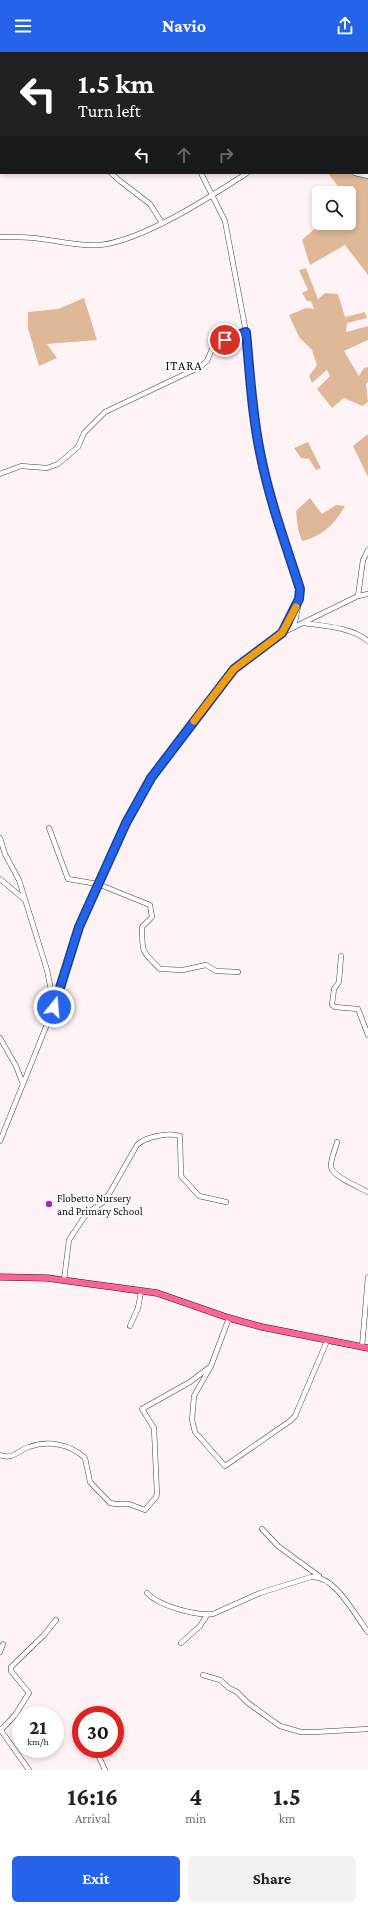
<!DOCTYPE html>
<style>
:root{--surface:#fff;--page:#f2f2f2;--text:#202124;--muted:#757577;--accent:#2563eb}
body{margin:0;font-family:"Crimson Pro",serif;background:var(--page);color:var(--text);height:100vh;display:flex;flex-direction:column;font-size:15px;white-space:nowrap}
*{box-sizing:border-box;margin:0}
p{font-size:13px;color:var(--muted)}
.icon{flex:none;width:22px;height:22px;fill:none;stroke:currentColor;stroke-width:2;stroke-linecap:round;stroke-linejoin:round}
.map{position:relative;height:1718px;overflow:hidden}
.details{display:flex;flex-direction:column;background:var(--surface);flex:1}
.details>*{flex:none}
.hud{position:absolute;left:0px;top:0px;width:368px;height:122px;box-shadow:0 2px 6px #0003;background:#202124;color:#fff;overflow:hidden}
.controls{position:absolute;left:312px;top:134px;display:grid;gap:8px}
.controls a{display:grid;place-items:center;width:44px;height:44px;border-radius:6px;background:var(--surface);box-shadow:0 2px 6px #0003;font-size:20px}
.speed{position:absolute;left:12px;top:1654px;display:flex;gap:8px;font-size:20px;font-weight:700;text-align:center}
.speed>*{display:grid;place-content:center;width:52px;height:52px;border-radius:50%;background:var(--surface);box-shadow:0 2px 6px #0003;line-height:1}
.speed small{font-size:10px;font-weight:400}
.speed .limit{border:6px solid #d22;background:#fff;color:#111}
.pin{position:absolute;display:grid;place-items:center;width:34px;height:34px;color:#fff;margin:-17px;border:2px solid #fff;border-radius:50%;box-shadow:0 1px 4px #0007}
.me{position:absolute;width:44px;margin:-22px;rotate:17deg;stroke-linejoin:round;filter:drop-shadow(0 0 3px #0008)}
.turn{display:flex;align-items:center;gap:14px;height:84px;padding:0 12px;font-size:18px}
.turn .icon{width:52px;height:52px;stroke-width:2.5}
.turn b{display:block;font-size:28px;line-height:34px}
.lanes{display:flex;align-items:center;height:38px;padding:0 12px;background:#0003;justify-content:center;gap:20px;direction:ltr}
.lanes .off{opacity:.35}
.eta{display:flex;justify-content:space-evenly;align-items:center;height:68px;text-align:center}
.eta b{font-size:24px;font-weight:700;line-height:28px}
.cta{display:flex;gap:8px;margin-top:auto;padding:8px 12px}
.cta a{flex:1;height:46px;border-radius:6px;background:var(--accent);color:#fff;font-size:16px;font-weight:700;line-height:46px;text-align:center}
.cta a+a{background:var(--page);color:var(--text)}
header{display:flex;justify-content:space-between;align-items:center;height:52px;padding:0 12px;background:var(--accent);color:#fff;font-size:18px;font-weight:700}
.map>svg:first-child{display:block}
</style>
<header><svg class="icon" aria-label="menu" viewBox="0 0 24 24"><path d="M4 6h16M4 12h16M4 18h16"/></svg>Navio<svg class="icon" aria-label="share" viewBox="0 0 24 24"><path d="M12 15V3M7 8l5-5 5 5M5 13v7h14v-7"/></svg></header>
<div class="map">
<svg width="368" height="1718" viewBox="0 0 368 1718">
<rect width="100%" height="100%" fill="#fff3f6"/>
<g fill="#deb898">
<polygon points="328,121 355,121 368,124 368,223 345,193 310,213 302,188 321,171 349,171 349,141 343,141"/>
<polygon points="306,216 318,247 325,241 338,242 345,265 365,260 367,266 347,271 346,280 368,274 368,288 344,299 359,324 364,316 368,315 368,330 366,332 368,350 362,354 344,346 332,356 317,337 330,324 327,318 312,331 309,324 317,313 312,298 299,285 289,263 306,256 314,257 311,249 307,249 302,241 308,238 299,218"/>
<polygon points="84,246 97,288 47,292 57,306 39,314 28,276 28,260 58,257"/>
<polygon points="368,382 368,425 353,394"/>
<polygon points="308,390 321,416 316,418 309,407 301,406 294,396"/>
<path d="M310 446 322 462 336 453 345 454C334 473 323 484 302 489L298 477 296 459Z"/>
</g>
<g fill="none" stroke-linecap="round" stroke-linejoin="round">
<defs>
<g id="minor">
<polyline points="160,0 161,1"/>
<polyline points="0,35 1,34"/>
<polyline points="111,121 120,129 150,152 162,171"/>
<polyline points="355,121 368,124"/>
<path d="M0 185C11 185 22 185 34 186 55 188 79 195 100 193 144 188 210 145 247 121"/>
<polyline points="0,422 21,414 47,416 58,412 78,395 84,381 105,360 200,315 207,309 215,290 246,280"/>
<polyline points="358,544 363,508 368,498"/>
<path d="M303 571C324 574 351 575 368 589"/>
<polyline points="294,575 299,550"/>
<polyline points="282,581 358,544 368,542"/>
<path d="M49 776 68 827 98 832 150 853 152 865 142 875C142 902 142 899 160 917L183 918 206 913 216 919 238 920"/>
<polyline points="0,786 5,802 19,828 47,918 54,953"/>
<polyline points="0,827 24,847"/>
<polyline points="341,904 339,930 334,937 332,953 335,955 358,957 368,983"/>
<polyline points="0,986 16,1014 23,1032"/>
<polyline points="0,1089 54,955 79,875 126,771 151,726 234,617 282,581 295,558 299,547 300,537 267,429 261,404 255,374 246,280 225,169 201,121"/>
<path d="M337 1090C336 1096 330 1108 331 1115 333 1125 359 1135 368 1140"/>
<path d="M64 1228 69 1188 87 1161 105 1149 137 1093C145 1085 169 1080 180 1084L181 1124 199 1144 226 1150"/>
<polyline points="229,1266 211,1314 194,1344 192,1368 195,1380 225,1414 290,1369 295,1364 327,1289"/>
<polyline points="130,1274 138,1256 141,1240"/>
<polyline points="362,1295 368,1225"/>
<path d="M0 1403C13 1408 17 1399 29 1395 48 1388 70 1392 85 1406L90 1430 110 1451 116 1452H129L145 1458 156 1445 157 1442 154 1376 142 1357 190 1330 211 1314"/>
<polyline points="262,1477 278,1494 319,1524"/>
<path d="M147 1541C159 1554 196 1564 213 1562L260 1541 311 1525C335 1523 354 1562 368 1580"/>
<polyline points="181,1591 200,1574 207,1563"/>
<polyline points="0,1600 3,1592"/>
<polyline points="203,1623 220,1628 229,1636 237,1640 248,1651 280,1674 301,1680 315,1680 368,1677"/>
<polyline points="0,1677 29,1718"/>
<polyline points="1,1678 15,1663 29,1641 11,1619 11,1615 44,1583 56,1568"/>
<polyline points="99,1705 105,1718"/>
</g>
<polyline id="major" points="0,1225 47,1226 157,1241 229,1266 262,1275 368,1296"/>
</defs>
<use href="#minor" stroke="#434343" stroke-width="5.5"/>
<use href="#major" stroke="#212121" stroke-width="7"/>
<use href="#minor" stroke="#fff" stroke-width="4.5"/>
<use href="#major" stroke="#ff6397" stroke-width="6"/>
</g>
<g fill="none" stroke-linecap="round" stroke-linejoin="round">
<defs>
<path id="route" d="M54 955 79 875 126 771 151 726 234 617 282 581 299 547 300 537C286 493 270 450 261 405 252 364 250 321 246 280L225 288"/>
</defs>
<use href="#route" stroke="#184099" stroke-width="10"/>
<use href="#route" stroke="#2563eb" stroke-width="7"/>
<polyline stroke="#f59e0b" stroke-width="7" points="194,669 234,617 282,581 296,555"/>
</g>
<circle fill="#b21fc9" stroke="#fff" stroke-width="1.5" cx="49" cy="1152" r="4"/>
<g text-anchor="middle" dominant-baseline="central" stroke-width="4" stroke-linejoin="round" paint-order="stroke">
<g font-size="11" fill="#101010" stroke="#fff" text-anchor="start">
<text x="57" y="1146">Flobetto Nursery<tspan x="57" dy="13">and Primary School</tspan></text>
</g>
<g font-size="13" letter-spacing="1" fill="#101010" stroke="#fff">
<text x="184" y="313">ITARA</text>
</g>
</g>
</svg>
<div class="controls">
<a><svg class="icon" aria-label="search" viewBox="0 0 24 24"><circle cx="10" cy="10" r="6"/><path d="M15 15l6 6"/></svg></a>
</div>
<div class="speed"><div>21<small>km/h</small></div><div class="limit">30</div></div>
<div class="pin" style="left:225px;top:288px;background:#d93025"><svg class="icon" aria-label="arrive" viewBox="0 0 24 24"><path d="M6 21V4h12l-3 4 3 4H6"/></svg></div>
<svg class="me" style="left:54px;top:955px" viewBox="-20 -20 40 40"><circle r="17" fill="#2563eb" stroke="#fff" stroke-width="3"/><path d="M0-11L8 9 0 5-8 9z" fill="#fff"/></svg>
<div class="hud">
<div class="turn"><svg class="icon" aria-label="left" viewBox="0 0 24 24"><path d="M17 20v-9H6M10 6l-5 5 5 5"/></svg><div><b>1.5 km</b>Turn left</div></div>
<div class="lanes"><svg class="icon" aria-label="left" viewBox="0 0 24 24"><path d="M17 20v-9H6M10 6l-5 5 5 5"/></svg><svg class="icon off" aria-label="ahead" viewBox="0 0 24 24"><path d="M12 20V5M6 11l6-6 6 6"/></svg><svg class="icon off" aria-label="right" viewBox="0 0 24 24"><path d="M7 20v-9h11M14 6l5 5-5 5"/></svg></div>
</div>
</div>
<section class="details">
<div class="eta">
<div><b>16:16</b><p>Arrival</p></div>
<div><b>4</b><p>min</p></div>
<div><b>1.5</b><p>km</p></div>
</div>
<div class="cta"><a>Exit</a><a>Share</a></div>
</section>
